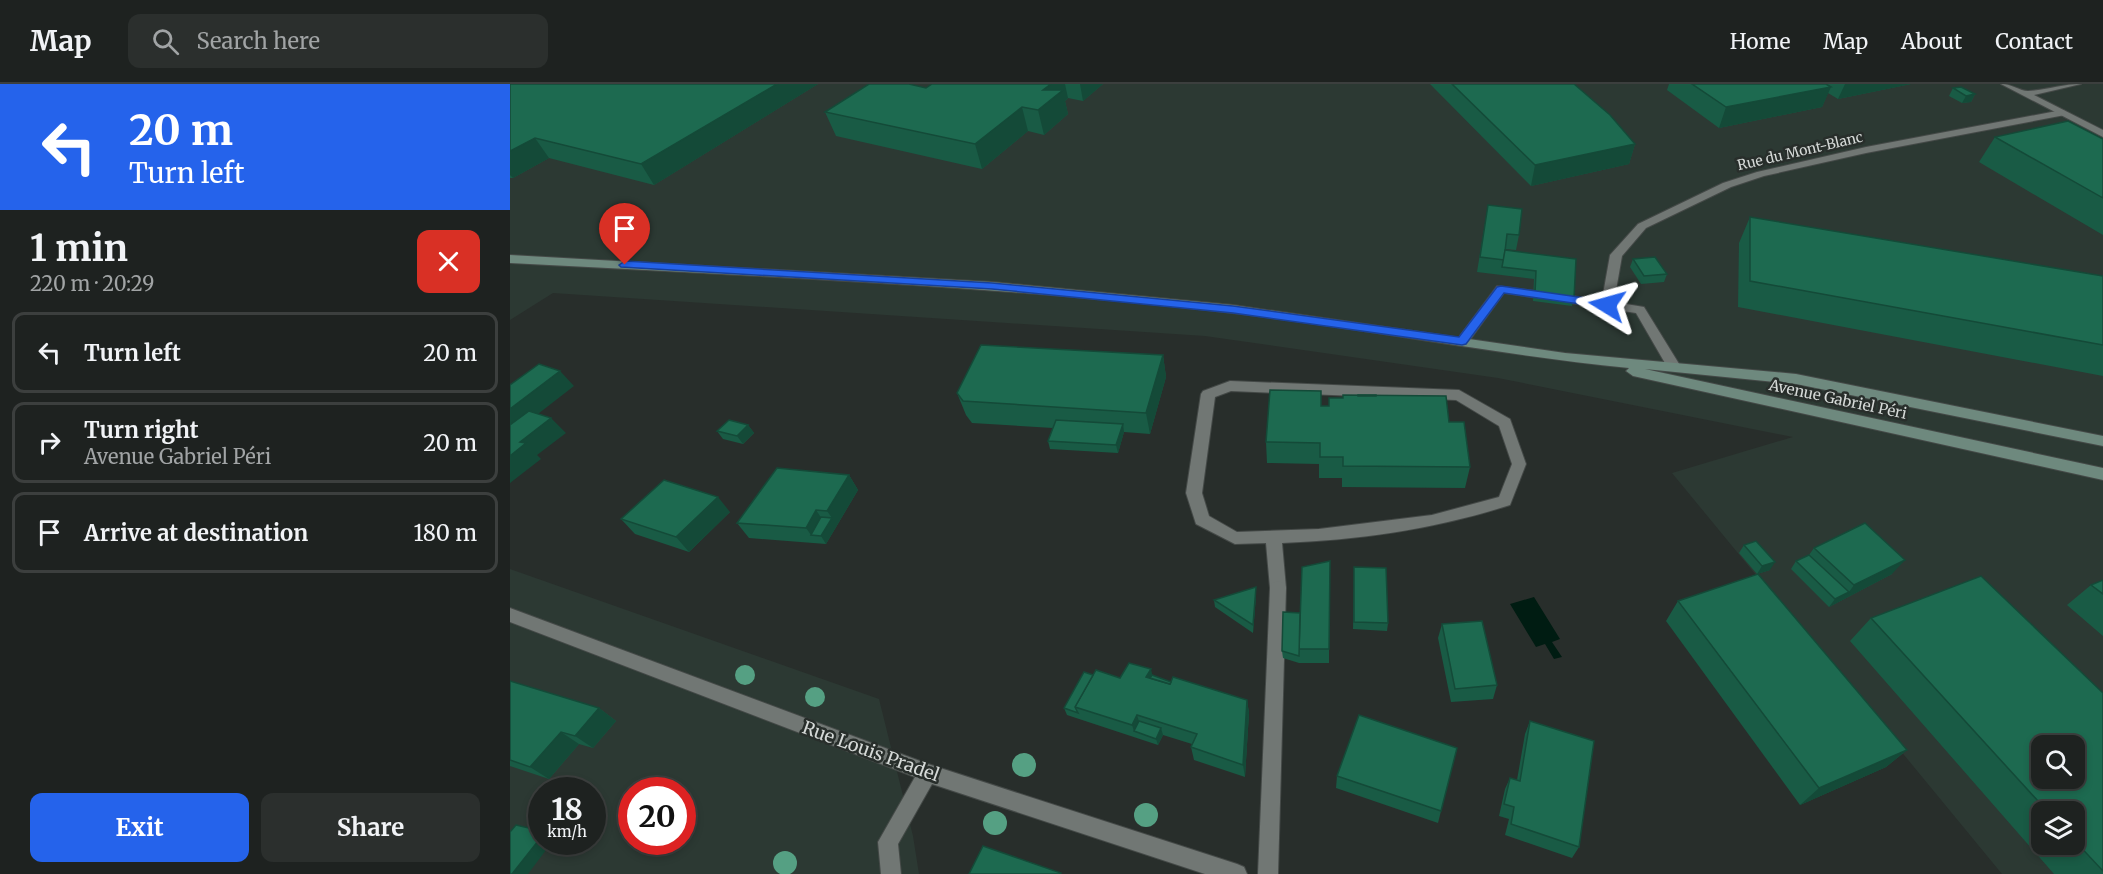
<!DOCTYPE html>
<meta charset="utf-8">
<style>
:root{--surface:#1e2220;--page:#2b2f2d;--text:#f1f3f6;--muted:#a1a4a5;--line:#3c3f3e;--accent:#2563eb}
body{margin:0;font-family:Merriweather,serif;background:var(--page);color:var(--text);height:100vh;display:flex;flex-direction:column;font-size:22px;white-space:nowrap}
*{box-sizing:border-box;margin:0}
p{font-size:20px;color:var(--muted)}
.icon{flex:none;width:33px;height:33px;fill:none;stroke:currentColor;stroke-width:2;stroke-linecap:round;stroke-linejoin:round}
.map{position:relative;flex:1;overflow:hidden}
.sheet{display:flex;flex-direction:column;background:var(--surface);width:510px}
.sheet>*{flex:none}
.hud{background:#2563eb;color:#fff;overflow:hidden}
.tools{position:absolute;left:1521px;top:651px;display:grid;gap:12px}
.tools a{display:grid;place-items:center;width:54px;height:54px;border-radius:12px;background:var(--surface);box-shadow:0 3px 9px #0003,0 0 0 2px var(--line);font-size:30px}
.speed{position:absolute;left:18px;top:693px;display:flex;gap:12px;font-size:30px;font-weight:700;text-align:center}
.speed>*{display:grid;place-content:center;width:78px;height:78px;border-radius:50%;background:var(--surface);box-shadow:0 3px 9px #0003,0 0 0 2px var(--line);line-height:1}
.speed small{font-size:15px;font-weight:400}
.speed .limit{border:9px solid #d22;background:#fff;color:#111}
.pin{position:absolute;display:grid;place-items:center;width:51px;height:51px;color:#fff;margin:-62px -26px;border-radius:50% 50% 50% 0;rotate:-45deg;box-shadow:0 0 6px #0007}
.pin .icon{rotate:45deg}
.me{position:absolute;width:66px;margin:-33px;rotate:278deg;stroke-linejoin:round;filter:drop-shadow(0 0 4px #0008)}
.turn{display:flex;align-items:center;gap:21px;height:126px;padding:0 30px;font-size:27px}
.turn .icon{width:78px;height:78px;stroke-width:2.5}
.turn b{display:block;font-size:42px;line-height:51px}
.round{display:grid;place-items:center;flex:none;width:63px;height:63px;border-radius:12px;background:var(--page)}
.headline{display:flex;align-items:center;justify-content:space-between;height:102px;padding:0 30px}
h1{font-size:36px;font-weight:700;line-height:45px}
.button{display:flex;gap:12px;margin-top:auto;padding:12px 30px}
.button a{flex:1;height:69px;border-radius:12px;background:var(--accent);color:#fff;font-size:24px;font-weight:700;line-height:69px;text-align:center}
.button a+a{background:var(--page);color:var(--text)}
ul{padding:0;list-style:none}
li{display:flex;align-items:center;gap:18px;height:81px;margin:0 12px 9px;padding:0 18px;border:3px solid var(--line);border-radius:12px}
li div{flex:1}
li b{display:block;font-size:22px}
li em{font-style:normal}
header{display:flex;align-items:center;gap:36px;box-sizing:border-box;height:84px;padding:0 30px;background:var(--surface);border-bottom:2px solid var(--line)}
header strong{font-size:28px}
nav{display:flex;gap:33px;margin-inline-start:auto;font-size:21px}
.search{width:420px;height:54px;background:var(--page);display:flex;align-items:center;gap:15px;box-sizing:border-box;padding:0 21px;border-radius:12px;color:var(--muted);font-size:22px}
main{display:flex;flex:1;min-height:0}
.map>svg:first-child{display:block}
</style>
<header>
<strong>Map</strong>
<div class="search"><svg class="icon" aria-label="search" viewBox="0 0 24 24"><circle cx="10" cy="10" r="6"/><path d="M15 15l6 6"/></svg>Search here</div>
<nav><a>Home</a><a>Map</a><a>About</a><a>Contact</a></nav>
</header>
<main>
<section class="sheet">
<div class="hud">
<div class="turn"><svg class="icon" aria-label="left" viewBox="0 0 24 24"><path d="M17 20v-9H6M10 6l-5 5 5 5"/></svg><div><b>20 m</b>Turn left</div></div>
</div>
<div class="headline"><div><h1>1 min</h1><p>220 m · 20:29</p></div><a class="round" style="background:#d93025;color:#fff"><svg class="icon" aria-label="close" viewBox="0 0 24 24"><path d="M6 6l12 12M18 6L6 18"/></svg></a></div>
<ul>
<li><svg class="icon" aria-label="left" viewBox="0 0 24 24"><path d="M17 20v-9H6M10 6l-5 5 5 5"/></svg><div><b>Turn left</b></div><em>20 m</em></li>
<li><svg class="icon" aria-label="right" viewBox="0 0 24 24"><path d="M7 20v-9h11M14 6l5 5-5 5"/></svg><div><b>Turn right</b><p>Avenue Gabriel Péri</p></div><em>20 m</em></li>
<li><svg class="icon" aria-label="arrive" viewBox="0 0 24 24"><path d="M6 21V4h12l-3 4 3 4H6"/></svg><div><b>Arrive at destination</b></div><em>180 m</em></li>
</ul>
<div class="button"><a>Exit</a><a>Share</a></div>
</section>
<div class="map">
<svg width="1593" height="790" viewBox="0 0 1593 790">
<rect width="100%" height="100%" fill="#282e2b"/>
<g fill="#2c3933" fill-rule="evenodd">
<path d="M0 0H1593V790H1492L1162 389 1283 353 988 294 695 252 43 209 0 236ZM1532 662H1564V694H1532ZM1532 728H1564V760H1532Z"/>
<path d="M0 485 369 615 403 752 409 790H0ZM32 706H82V758H32ZM122 706H172V758H122Z"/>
</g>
<polygon fill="#001c12" points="1024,513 1050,555 1042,558 1052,573 1044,575 1035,560 1026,563 1000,520"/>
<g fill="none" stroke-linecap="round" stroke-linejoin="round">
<defs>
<g id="lane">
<polygon points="1552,26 1555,27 1555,31 1356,69 1254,92 1221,103 1136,144 1112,172 1104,218 1134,223 1171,283 1169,286 1159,286 1126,229 994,209 957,260 947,260 946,257 987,202 1092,216 1100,171 1128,140 1213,99 1247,88 1356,63"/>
<path d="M720 297 949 306 1000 335 1016 380 1000 421C926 445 849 456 772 459L776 504 774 509 768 511 762 509 760 504 756 459 725 460 686 440 676 409 691 310 693 307ZM721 307 946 316 989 342 1002 380 989 413 922 431 809 445 727 448 699 432 692 409 705 313Z"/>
</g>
<g id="street">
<path d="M1491 0C1502 0 1510 7 1518 7 1536 6 1553 0 1571 0L1524 11 1593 46V53Z"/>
<polygon points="768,497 774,499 776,504 768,790 748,790 760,504 762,499"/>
<polygon points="0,524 418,680 727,780 734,783 737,790 695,790 422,700 388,760 391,790 371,790 368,758 405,693 0,538"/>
</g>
<path id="secondary" d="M0 171 482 198 723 221 1055 269 1286 290 1593 352V362L1286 300 1135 285 1593 384V396L1123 292 1116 287 1119 284C986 271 855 244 722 229 482 201 241 192 0 179Z"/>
</defs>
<use href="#lane" stroke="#444947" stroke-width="2"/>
<use href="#street" stroke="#444947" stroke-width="2"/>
<use href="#secondary" stroke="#444947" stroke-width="2"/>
<use href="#lane" fill="#717774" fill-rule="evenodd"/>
<use href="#street" fill="#717774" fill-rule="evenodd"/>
<use href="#secondary" fill="#6e897e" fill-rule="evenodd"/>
</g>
<g fill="#55a083">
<circle cx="235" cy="591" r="10"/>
<circle cx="305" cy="613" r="10"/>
<circle cx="514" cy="681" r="12"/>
<circle cx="636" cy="731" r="12"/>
<circle cx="485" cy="739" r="12"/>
<circle cx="275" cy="779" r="12"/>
</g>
<g fill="#195b45" fill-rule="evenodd">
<polygon points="0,0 308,0 144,101 39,74 3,94 0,94"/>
<polygon points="422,0 593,0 573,17 558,14 555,17 558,30 534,51 518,47 472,85 326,52 315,28 416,4"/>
<polygon points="920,0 1064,0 1125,60 1119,80 1021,102"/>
<polygon points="1159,0 1401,0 1328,15 1318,9 1312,23 1209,44 1157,6"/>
<polygon points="1443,4 1465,10 1461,18 1452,19 1439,12"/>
<polygon points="1485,53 1593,55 1593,151 1469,78"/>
<polygon points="978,121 1009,151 1006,166 995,165 995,166 1064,214 1062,222 1023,217 1024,195 967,188"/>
<polygon points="1240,133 1593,192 1593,292 1228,223 1229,159"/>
<polygon points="1123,175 1157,190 1154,198 1131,200 1120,183"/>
<polygon points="653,271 656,293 640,350 614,348 608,369 540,365 538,357 543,344 462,339 456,331 447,309"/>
<polygon points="866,312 939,338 960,383 955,404 832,403 832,394 809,394 809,380 757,379 756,358 811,322 819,322 833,314"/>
<polygon points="238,341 244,349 233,360 213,355 207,347"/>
<polygon points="339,391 348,406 316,460 239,454 227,439"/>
<polygon points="220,428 179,468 125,450 111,435"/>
<polygon points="1234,461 1260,486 1247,490 1229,469"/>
<polygon points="1304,464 1382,490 1319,523 1281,485 1286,477 1299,471"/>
<polygon points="844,483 878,539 877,547 843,545"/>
<polygon points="1593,496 1593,552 1557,521 1581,501"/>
<polygon points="746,503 746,511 743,549 705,523 704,516"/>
<polygon points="1168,517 1397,666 1376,683 1290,721 1156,537"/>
<polygon points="790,532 819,565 819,579 789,579 773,574 772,567"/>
<path d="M1361 534 1593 609V790H1544L1340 557ZM1532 728H1564V760H1532Z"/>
<polygon points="932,540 987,601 983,615 941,618 928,554"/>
<polygon points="583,591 610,594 642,591 661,598 737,616 739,629 735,693 684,676 681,663 682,660 653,651 648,661 557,631 554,624"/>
<polygon points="0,597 89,624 106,637 83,664 69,660 39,695 0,682"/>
<polygon points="1020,637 1069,763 1062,774 995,751 999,735 989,732 995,705 1000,694 1007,696 1015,650"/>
<polygon points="827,692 931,727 928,739 826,704"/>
</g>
<g fill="#144a38">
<polygon points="267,0 308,0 144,101 131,80"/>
<polygon points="541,0 555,0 558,14 555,17 558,30 534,51 528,26 533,6"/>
<polygon points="570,0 593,0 573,17"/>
<polygon points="1335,0 1401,0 1328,15"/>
<polygon points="1321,3 1312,23 1209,44 1216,23"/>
<polygon points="1465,10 1461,18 1452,19 1456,12"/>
<polygon points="512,23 518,47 472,85 465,60"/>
<polygon points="25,54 39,74 3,94 0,91 0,67"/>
<polygon points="1125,60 1119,80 1021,102 1025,81"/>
<polygon points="653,271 656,293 640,350 636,329"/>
<polygon points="50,287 64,302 6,347 0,341 0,325"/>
<polygon points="41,334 56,349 27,371 31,375 0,399 0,360"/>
<polygon points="613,340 614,348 608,369 606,361"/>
<polygon points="238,341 244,349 233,360 227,352"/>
<polygon points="339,391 348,406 316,460 311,452 322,434 317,427"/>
<polygon points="208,413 220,428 179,468 166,453"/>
<polygon points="306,426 316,441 301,451 296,444"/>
<polygon points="1395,476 1382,490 1319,523 1325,515 1339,508 1344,501"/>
<polygon points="1265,478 1260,486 1247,490 1252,482"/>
<polygon points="746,503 746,511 743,549 743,541"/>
<polygon points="641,585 644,598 636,593"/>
<polygon points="737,616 739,629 735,693 733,681"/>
<polygon points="89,624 106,637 83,664 65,652"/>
<polygon points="627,631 631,644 624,647 622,641"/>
<polygon points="651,644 653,651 648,661 646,655"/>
<polygon points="51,648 69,660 39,695 20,683"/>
<polygon points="1397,666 1376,683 1290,721 1309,704"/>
<polygon points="32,752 32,758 42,758 18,790 2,790"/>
</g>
<g fill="#1d6a50" stroke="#144a38" stroke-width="1.5" fill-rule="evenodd">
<polygon points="0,0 267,0 131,80 25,54 0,67"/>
<polygon points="359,0 399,0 416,4 422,0 541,0 533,6 553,6 528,26 512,23 465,60 315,28"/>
<polygon points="942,0 1064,0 1100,31 1125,60 1025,81"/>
<polygon points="1182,0 1316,0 1321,3 1216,23"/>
<polygon points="1451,3 1465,10 1456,12 1443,4"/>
<polygon points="1558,37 1593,55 1593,114 1485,53"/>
<polygon points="978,121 1012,125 1009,151 997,150 994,176 970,173"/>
<polygon points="1240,133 1593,192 1593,261 1240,197"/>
<polygon points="995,166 1066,175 1064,214 1025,209 1026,187 992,183"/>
<polygon points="1145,173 1157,190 1134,192 1123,175"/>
<polygon points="471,261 653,271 636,329 453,317 447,309"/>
<polygon points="29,280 50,287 0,325 0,301"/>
<polygon points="760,306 811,307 811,322 819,322 819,314 833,314 833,311 936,312 939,338 954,338 960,383 833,382 833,373 810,373 810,359 756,358"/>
<rect x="848" y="311" width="18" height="1"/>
<polygon points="19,327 41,334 10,358 16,359 0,372 0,341"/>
<polygon points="219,336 238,341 227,352 207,347"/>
<polygon points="546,336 613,340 606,361 538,357"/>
<polygon points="267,384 339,391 317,427 306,426 296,444 227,439"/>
<polygon points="154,396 208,413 166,453 111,435"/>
<polygon points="311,433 322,434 311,452 301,451"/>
<polygon points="1355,439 1395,476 1344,501 1304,464"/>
<polygon points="1246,457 1265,478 1252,482 1234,461"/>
<polygon points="1299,471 1339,508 1325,515 1286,477"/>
<polygon points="820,477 819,565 789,565 792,483"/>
<polygon points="844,483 876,484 878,539 844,538"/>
<polygon points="1248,490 1397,666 1309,704 1168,517"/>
<path d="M1471 492 1593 609V787L1564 756V728H1538L1361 534ZM1532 662H1564V694H1532Z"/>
<polygon points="1593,496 1593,510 1581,501"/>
<polygon points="746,503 743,541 704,516"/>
<polygon points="773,528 790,529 789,572 772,567"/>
<polygon points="972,537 987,601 945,605 932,540"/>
<polygon points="619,579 641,585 636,593 660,600 663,593 737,616 733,681 681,663 687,650 627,631 622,641 565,623 586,586 610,594"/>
<polygon points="574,588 583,591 565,623 568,629 554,624"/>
<polygon points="642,591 661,598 660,600 640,594"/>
<polygon points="0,597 89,624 65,652 51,648 20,683 0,676"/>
<polygon points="849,631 947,664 931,727 827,692"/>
<polygon points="629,637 651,644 646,655 624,647"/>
<polygon points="1020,637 1084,657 1069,763 1001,740 1004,723 994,720 1000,694 1010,697"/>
<polygon points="6,741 32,747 32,752 2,790 0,790 0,748"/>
<polygon points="473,762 551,789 550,790 459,790"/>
</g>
<polygon fill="#2563eb" stroke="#184099" stroke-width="1.5" points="115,177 482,199 723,222 949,253 987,203 991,202 1097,217 1103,221 1097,224 994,209 956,260 952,261 723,229 482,205 111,183 109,181"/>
<g text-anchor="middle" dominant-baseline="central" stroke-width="5" stroke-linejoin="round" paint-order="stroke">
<g font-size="14" fill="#d5d9d7" stroke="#282e2b">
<text transform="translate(1290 67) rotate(-13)">Rue du Mont-Blanc</text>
</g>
<g font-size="15" fill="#d5d9d7" stroke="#282e2b">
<text transform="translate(1328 315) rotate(12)">Avenue Gabriel Péri</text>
</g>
<g font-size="18" fill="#d5d9d7" stroke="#282e2b">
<text transform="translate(361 667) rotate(20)">Rue Louis Pradel</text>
</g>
</g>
</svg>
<div class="tools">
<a><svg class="icon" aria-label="search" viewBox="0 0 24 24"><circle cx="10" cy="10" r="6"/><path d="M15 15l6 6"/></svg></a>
<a><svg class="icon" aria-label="layers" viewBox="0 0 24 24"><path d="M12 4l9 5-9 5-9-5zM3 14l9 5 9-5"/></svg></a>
</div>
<div class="speed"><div>18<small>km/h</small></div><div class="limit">20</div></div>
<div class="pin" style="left:115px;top:181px;background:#d93025"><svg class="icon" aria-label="arrive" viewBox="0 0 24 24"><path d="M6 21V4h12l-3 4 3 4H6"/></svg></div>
<svg class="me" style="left:1097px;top:221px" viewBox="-20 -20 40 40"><path d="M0-17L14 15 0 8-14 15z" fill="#2563eb" stroke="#fff" stroke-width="4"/></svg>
</div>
</main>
